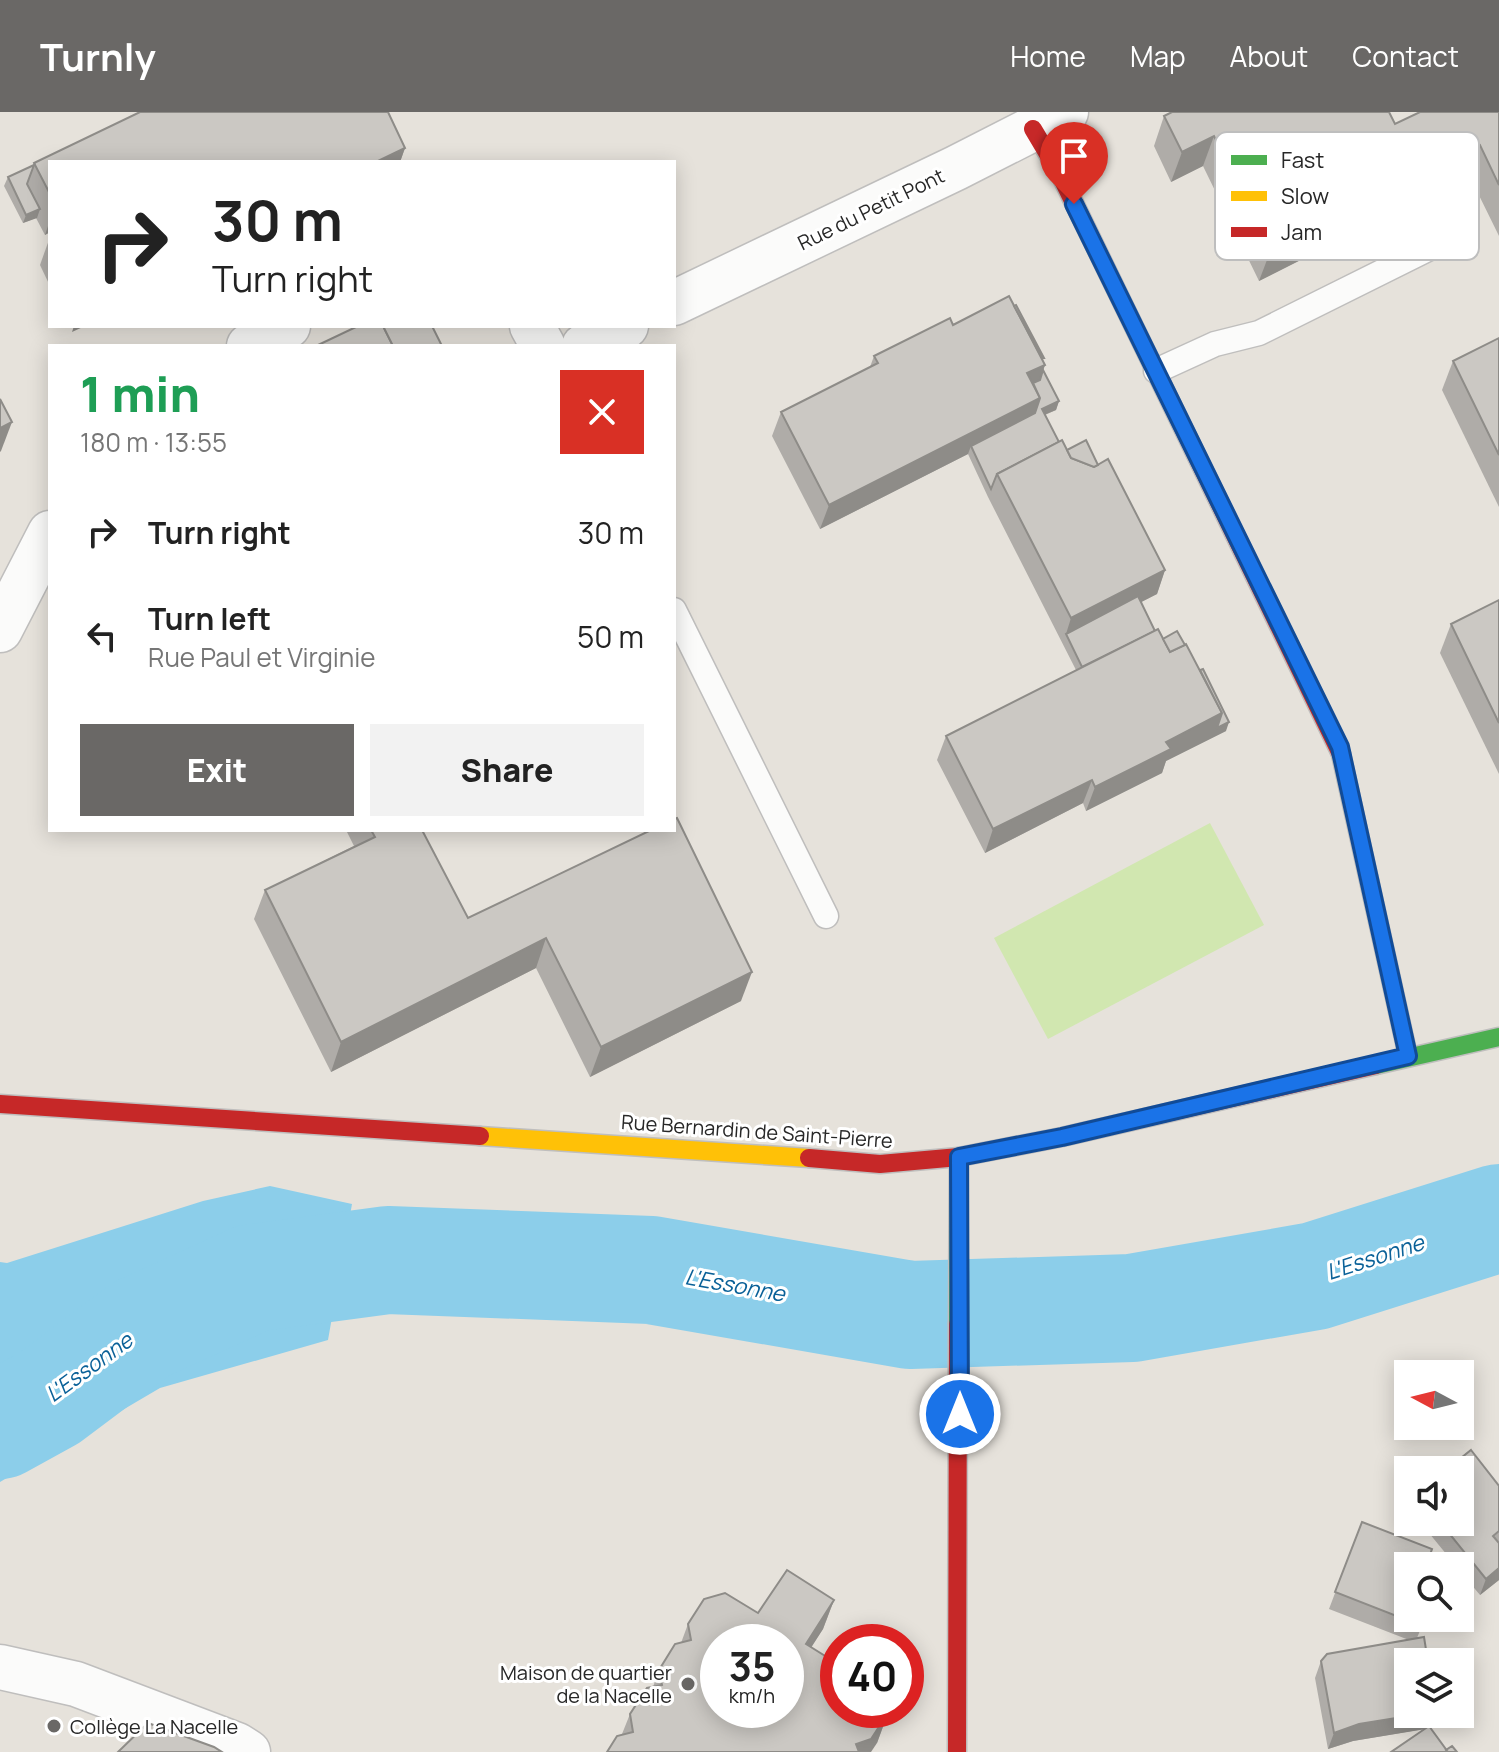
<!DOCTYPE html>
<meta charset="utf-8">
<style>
:root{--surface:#fff;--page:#f2f2f2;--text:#222;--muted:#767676;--accent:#6a6866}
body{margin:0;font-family:Manrope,sans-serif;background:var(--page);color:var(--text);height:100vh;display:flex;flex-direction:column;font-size:30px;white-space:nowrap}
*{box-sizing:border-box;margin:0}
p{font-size:26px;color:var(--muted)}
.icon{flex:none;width:44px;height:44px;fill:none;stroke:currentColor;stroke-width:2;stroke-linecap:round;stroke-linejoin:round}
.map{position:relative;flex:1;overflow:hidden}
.details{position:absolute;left:48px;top:232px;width:628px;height:488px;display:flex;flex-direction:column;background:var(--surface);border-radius:0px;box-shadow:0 4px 20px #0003}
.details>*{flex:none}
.hud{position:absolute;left:48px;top:48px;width:628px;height:168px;border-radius:0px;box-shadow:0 4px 20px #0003;background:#fff;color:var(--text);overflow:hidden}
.needle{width:52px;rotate:277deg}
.fabs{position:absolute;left:1394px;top:1248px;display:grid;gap:16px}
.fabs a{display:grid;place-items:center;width:80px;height:80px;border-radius:0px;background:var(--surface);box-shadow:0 4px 20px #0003;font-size:40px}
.speed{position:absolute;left:700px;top:1512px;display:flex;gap:16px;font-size:40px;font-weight:700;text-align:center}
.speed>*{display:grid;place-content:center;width:104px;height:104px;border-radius:50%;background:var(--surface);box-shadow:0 4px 20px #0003;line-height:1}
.speed small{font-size:20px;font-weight:400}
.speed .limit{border:12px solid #d22;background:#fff;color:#111}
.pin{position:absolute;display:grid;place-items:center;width:68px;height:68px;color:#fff;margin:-82px -34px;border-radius:50% 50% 50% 0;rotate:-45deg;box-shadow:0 0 8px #0007}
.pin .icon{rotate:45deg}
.me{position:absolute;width:88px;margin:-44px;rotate:0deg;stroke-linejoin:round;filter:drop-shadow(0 0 6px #0008)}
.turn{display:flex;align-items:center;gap:28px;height:168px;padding:0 32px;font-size:36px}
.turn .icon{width:104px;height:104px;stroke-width:2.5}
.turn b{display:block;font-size:56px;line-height:68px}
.round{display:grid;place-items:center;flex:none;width:84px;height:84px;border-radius:0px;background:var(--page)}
.headline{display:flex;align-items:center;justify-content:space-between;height:136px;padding:0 32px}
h1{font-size:48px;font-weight:800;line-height:60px;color:#1e9e55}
.cta{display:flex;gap:16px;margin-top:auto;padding:16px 32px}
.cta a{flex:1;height:92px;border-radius:0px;background:var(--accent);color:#fff;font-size:32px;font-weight:800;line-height:92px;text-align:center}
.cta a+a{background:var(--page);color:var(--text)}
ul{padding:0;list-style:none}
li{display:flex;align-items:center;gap:24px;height:104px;padding:0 32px}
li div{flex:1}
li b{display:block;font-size:30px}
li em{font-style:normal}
header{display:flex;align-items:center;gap:48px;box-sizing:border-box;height:112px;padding:0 40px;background:var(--accent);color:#fff}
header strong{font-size:38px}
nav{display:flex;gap:44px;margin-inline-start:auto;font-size:28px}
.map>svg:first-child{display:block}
</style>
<header>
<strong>Turnly</strong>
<nav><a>Home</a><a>Map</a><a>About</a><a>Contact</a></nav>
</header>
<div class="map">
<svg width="1499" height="1640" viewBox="0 0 1499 1640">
<rect width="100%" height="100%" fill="#e6e2db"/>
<polygon fill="#d1e7b0" points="1210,711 1264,813 1048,927 994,826"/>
<polygon fill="#8cceea" points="270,1074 352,1092 328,1228 160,1276 0,1370 0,1150 7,1151 203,1089"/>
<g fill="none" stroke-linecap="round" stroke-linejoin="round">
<polyline stroke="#8cceea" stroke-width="108" points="0,1313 49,1286 141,1217 253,1166 388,1148 651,1158 910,1203 1132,1196 1315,1164 1499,1106"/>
<defs>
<g id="lane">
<polyline points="1156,259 1215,232 1259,221 1464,119"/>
<polyline points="674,498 826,804"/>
</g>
<g id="street">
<polyline points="674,191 956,56 1066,0"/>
<polyline points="532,214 543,234"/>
<polyline points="249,234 288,214"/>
<polyline points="584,234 626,214"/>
<polyline points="0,518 50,421"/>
<polyline points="0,1555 76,1572 237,1633 248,1640"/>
</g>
<g id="fast">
<polyline points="1376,953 1499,925"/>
<polyline points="958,1212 959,1045"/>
</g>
<g id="slow">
<polyline points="1341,642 1408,944"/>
<polyline points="480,1024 809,1046"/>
</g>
<g id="jam">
<polyline points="1033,17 1061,64 1341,642"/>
<polyline points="0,992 480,1024"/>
<polyline points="809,1046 880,1052 959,1045 1062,1025 1376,953"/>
<polyline points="957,1640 958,1212"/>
</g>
</defs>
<use href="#lane" stroke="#bfbebd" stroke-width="27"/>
<use href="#street" stroke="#bfbebd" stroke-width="47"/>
<use href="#fast" stroke="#bfbebd" stroke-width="21"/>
<use href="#slow" stroke="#bfbebd" stroke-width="21"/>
<use href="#jam" stroke="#bfbebd" stroke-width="21"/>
<use href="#lane" stroke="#fbfbfa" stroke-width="24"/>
<use href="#street" stroke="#fbfbfa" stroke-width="44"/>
<use href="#fast" stroke="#4caf50" stroke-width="18"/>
<use href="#slow" stroke="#ffc107" stroke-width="18"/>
<use href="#jam" stroke="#c62828" stroke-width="18"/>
</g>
<g fill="#afaca8">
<polygon points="140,0 388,0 405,36 400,50 50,50 50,120 45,123 36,106 23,111 4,74 8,65 34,53 34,51"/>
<polygon points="1499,0 1499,124 1469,63 1259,169 1203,54 1171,70 1154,34 1164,4 1395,12"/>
<polygon points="50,125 50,174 40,153"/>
<polygon points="1014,194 1044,246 1043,248 1045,253 1043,258 1059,289 1056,298 1045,303 1059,330 1067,338 1098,353 1165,458 1157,482 1141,490 1155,519 1163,527 1226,619 1166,649 1162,661 1086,699 1083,691 985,741 937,648 946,624 1076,558 988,385 968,342 820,417 772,324 781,300 870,255 874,244 953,213"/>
<polygon points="1499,226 1499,395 1442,278 1453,249"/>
<polygon points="1499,488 1499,662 1440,541 1451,512"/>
<polygon points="346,718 422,718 468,806 651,718 741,889 590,965 536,856 331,960 254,807 265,778 354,734"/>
<polygon points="1499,1374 1499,1468 1480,1483 1460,1459 1460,1454 1456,1454 1420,1410 1460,1410"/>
<polygon points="1362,1410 1408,1454 1425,1506 1417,1526 1428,1550 1444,1614 1430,1616 1446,1638 1457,1640 1391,1640 1424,1617 1353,1629 1328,1637 1315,1566 1321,1549 1409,1528 1329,1497"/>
<polygon points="834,1488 823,1517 811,1535 838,1598 888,1601 877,1631 622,1622 630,1602 653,1575 659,1558 681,1531 688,1512 758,1501"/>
</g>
<g fill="#8e8c88">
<polygon points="1214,24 1203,54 1171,70 1182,40"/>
<polygon points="1480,33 1469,63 1259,169 1270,140"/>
<polygon points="405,36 400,50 376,50"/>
<polygon points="40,97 37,106 23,111 26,103"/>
<polygon points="50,108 50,120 45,123"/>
<polygon points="74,214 85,214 72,220"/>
<polygon points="1045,253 1037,276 1025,282 1027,261"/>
<polygon points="1040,286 1032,310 971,334 968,342 820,417 829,393"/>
<polygon points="1059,289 1056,298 1039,305 1042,297"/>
<polygon points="12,310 1,339 0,340 0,316"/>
<polygon points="1165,458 1157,482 1069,527 1066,522 1071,506"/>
<polygon points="1222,601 1229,610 1226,619 1166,649 1162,661 1086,699 1095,675 1166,630"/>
<polygon points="1092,668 1083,691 985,741 993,717"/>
<polygon points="546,826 536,856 331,960 341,930"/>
<polygon points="752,860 741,889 590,965 601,935"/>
<polygon points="1499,1456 1499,1468 1480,1483 1486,1467"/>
<polygon points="834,1488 823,1517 795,1561 806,1532"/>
<polygon points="888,1601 877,1631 871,1640 853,1640 856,1632"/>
<polygon points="1421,1602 1448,1602 1444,1614 1353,1629 1328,1637 1334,1621 1359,1612"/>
</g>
<g fill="#cbc8c3" stroke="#8e8c88" stroke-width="2" fill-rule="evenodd">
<polygon points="140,0 388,0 405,36 376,50 50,50 50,82 34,51"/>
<polygon points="1172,0 1389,0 1395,12 1420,0 1499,0 1499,73 1480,33 1270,140 1214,24 1182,40 1164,4"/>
<polygon points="34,53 27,72 40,97 26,103 8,65"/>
<polygon points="1009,184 1045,253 1027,261 1040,286 829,393 781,300 878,251 874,244 950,206 953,213"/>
<polygon points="1016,193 1044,246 1042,246 1014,194"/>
<polygon points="358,214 383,214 393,234 316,234"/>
<polygon points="383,214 432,214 442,234 393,234"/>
<polygon points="1499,226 1499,343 1453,249"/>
<polygon points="1043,258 1059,289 1042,297 1059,330 997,362 991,377 971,334 1035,301 1040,286 1033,271 1040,268"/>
<polygon points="0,287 12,310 0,316"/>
<polygon points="1062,328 1071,346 1094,355 1108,347 1165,458 1071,506 997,362"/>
<polygon points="1086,328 1098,353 1094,355 1071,346 1067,338"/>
<polygon points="1138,484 1155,519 1082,555 1066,522"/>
<polygon points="1499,488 1499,611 1451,512"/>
<polygon points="1158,517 1170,540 1186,532 1222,601 1166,630 1171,637 1095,675 1092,668 993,717 946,624"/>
<polygon points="1177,519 1185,533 1170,540 1163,527"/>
<polygon points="1203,557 1229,610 1217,616 1222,601 1200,558"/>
<polygon points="677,706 752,860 601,935 546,826 341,930 265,778 375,725 371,718 422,718 468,806 651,718 674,718 674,707"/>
<polygon points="1471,1338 1499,1374 1499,1419 1493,1424 1499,1431 1499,1456 1486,1467 1440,1410 1460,1410 1460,1358 1446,1358"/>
<polygon points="1362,1410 1432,1437 1426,1454 1408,1454 1408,1506 1425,1506 1422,1514 1335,1480"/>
<path d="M787 1458 834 1488 806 1532 838 1552V1598H887L888 1601 871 1627 856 1632 859 1640H607L617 1624 633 1620 630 1602 647 1576 662 1573 659 1558 675 1532 691 1528 688 1512 704 1487 725 1481 758 1501ZM718 1530H786V1598H718Z"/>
<polygon points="1424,1525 1428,1550 1408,1550 1408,1602 1421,1602 1359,1612 1334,1621 1321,1549 1327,1542"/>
<polygon points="148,1611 214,1635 222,1640 118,1640"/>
<polygon points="1429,1614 1448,1640 1391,1640"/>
<polygon points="1452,1634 1457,1640 1448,1640 1446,1638"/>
</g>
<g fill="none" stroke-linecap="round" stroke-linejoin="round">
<defs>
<polyline id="route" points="960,1302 959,1045 1062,1025 1408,944 1340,635 1074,92"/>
</defs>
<use href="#route" stroke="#114b97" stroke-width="20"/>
<use href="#route" stroke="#1a73e8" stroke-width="14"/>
</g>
<g fill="#6a6866" stroke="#fff" stroke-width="3">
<circle cx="688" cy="1572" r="8"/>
<circle cx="54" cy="1614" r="8"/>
</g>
<g text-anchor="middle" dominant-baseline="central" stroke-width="6" stroke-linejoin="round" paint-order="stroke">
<g font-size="20" fill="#272727" stroke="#fff">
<text transform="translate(871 97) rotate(-26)">Rue du Petit Pont</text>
<text transform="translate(757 1019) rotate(4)">Rue Bernardin de Saint-Pierre</text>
</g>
<g font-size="20" fill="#272727" stroke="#fff" text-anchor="end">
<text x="672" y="1560">Maison de quartier<tspan x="672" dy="23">de la Nacelle</tspan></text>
<text x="70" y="1614" text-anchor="start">Collège La Nacelle</text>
</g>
<g font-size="22" font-style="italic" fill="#0a6198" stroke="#fff">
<text transform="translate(1375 1145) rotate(-18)">L'Essonne</text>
<text transform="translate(735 1173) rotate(10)">L'Essonne</text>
<text transform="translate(89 1255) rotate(-36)">L'Essonne</text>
</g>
</g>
<rect x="1215" y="20" width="264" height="128" rx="12" fill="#fff" stroke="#bebebe" stroke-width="2"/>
<rect x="1231" y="43" width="36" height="10" fill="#4caf50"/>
<rect x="1231" y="79" width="36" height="10" fill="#ffc107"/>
<rect x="1231" y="115" width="36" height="10" fill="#c62828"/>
<g font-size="22" fill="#272727">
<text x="1281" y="56">Fast</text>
<text x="1281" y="92">Slow</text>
<text x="1281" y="128">Jam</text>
</g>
</svg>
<div class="fabs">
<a><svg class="needle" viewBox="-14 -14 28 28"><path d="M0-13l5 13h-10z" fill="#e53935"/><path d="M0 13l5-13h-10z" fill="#767676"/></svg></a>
<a><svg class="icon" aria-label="sound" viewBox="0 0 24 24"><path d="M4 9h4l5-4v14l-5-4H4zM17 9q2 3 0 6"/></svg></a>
<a><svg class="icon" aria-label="search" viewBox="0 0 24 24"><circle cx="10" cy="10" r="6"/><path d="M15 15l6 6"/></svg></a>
<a><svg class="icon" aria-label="layers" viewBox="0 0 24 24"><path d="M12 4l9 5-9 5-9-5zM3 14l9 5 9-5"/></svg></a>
</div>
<div class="speed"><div>35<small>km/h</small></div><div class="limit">40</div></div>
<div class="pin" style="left:1074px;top:92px;background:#d93025"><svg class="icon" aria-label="arrive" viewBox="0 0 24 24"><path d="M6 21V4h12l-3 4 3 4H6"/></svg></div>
<svg class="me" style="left:960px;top:1302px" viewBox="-20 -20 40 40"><circle r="17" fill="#1a73e8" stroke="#fff" stroke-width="3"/><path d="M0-11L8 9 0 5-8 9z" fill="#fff"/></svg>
<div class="hud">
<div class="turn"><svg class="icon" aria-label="right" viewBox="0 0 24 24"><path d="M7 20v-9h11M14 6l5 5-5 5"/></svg><div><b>30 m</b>Turn right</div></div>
</div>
<section class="details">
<div class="headline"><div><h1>1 min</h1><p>180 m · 13:55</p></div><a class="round" style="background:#d93025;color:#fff"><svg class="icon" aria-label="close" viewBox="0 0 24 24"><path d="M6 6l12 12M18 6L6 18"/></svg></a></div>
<ul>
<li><svg class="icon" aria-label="right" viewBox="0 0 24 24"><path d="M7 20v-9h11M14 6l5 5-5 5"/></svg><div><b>Turn right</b></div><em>30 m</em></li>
<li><svg class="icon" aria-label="left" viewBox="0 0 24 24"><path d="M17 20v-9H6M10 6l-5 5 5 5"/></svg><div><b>Turn left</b><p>Rue Paul et Virginie</p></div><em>50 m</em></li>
</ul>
<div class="cta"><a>Exit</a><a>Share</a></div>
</section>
</div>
